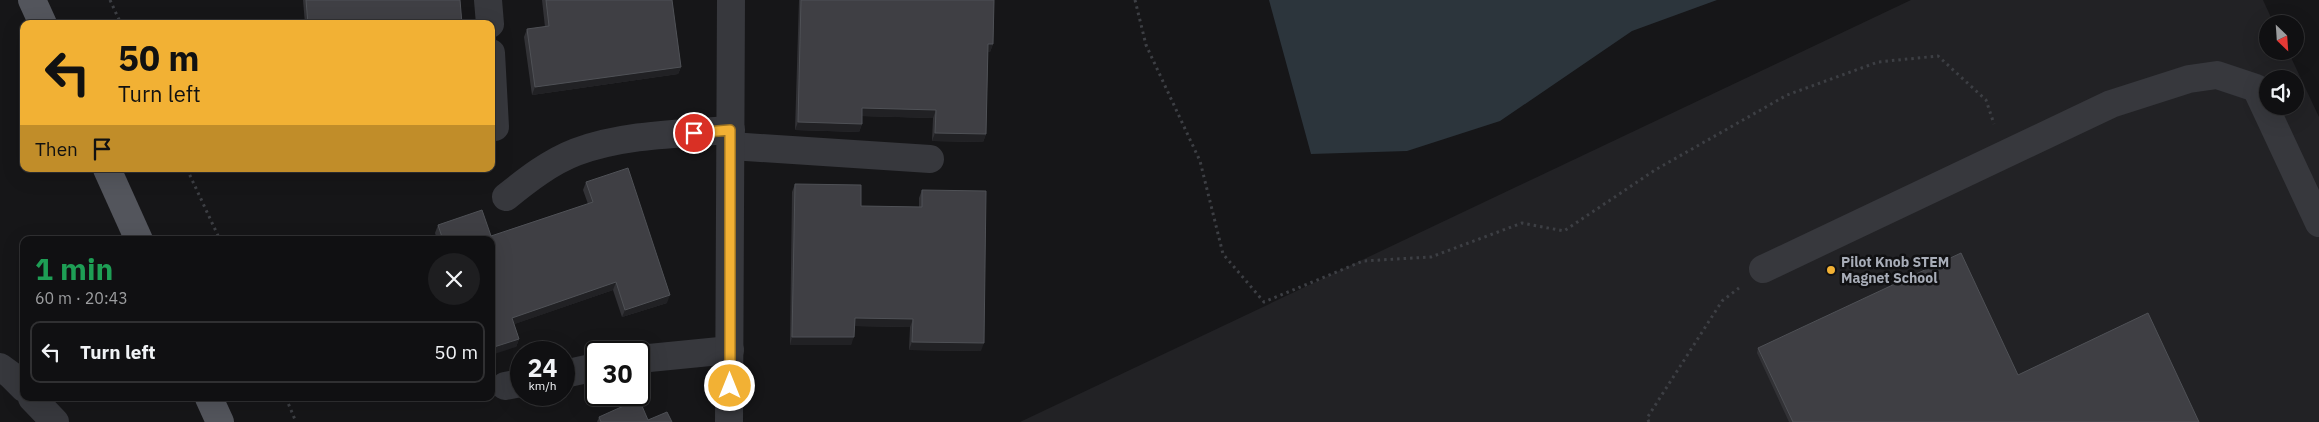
<!DOCTYPE html>
<meta charset="utf-8">
<style>
:root{--surface:#101012;--page:#1e1e20;--text:#f1f3f6;--muted:#9c9d9f;--line:#303032}
body{margin:0;font-family:"IBM Plex Sans",sans-serif;background:var(--page);color:var(--text);height:100vh;display:flex;flex-direction:column;font-size:19px;white-space:nowrap}
*{box-sizing:border-box;margin:0}
p{font-size:16px;color:var(--muted)}
.icon{flex:none;width:28px;height:28px;fill:none;stroke:currentColor;stroke-width:2;stroke-linecap:round;stroke-linejoin:round}
.map{position:relative;flex:1;overflow:hidden}
.side{position:absolute;left:20px;top:236px;width:475px;height:165px;display:flex;flex-direction:column;background:var(--surface);border-radius:10px;box-shadow:0 5px 20px #0002,0 0 0 1px var(--line)}
.side>*{flex:none}
.top-card{position:absolute;left:20px;top:20px;width:475px;height:152px;border-radius:10px;box-shadow:0 5px 20px #0002,0 0 0 1px var(--line);background:#f2b134;color:#111;overflow:hidden}
.needle{width:32px;rotate:155deg}
.tools{position:absolute;left:2259px;top:15px;display:grid;gap:10px}
.tools a{display:grid;place-items:center;width:45px;height:45px;border-radius:50%;background:var(--surface);box-shadow:0 5px 20px #0002,0 0 0 1px var(--line);font-size:25px}
.speed{position:absolute;left:510px;top:341px;display:flex;gap:10px;font-size:25px;font-weight:700;text-align:center}
.speed>*{display:grid;place-content:center;width:65px;height:65px;border-radius:50%;background:var(--surface);box-shadow:0 5px 20px #0002,0 0 0 1px var(--line);line-height:1}
.speed small{font-size:12px;font-weight:400}
.speed .limit{border:2px solid #111;border-radius:8px;background:#fff;color:#111}
.pin{position:absolute;display:grid;place-items:center;width:42px;height:42px;color:#fff;margin:-21px;border:2px solid #fff;border-radius:50%;box-shadow:0 1px 5px #0007}
.me{position:absolute;width:55px;margin:-28px;rotate:0deg;stroke-linejoin:round;filter:drop-shadow(0 0 4px #0008)}
.turn{display:flex;align-items:center;gap:18px;height:105px;padding:0 15px;font-size:22px}
.turn .icon{width:65px;height:65px;stroke-width:2.5}
.turn b{display:block;font-size:35px;line-height:42px}
.then{display:flex;align-items:center;height:48px;padding:0 15px;background:#0003;gap:10px;font-size:19px}
.round{display:grid;place-items:center;flex:none;width:52px;height:52px;border-radius:26px;background:var(--page)}
.overview{display:flex;align-items:center;justify-content:space-between;height:85px;padding:0 15px}
h1{font-size:30px;font-weight:700;line-height:38px;color:#1e9e55}
ul{padding:0;list-style:none}
li{display:flex;align-items:center;gap:15px;height:62px;margin:0 10px 8px;padding:0 5px;border:2px solid var(--line);border-radius:10px}
li div{flex:1}
li b{display:block;font-size:19px}
li em{font-style:normal}
.map>svg:first-child{display:block}
</style>
<div class="map">
<svg width="2319" height="422" viewBox="0 0 2319 422">
<rect width="100%" height="100%" fill="#161618"/>
<path fill="#222225" fill-rule="evenodd" d="M1911 0H2263L2274 24H2268V51H2288L2319 117V422H1020ZM2268 79H2295V106H2268Z"/>
<polygon fill="#2c353c" points="1269,0 1717,0 1632,31 1500,121 1407,151 1311,154"/>
<g fill="none" stroke-linecap="round" stroke-linejoin="round">
<g stroke="#3d3f44" stroke-width="3" stroke-dasharray="2.5 4" stroke-linecap="butt">
<polyline points="110,0 121,24"/>
<polyline points="1135,0 1146,45 1200,161 1223,254 1264,302 1363,261 1431,257 1522,223 1564,231 1655,170 1787,95 1878,62 1938,56 1986,100 1994,124"/>
<polyline points="187,169 220,240"/>
<polyline points="286,398 296,422"/>
<polyline points="1649,422 1647,418 1722,301 1739,288"/>
</g>
<g stroke="#37383d" stroke-width="28">
<polyline points="488,0 490,24"/>
<polyline points="491,53 495,127"/>
<polyline points="731,146 930,159"/>
<path d="M506 197C527 180 550 162 576 152 625 134 679 134 731 130"/>
<polyline points="1763,269 2111,104 2189,79 2217,75 2256,88 2319,223"/>
<polyline points="639,359 730,350"/>
<polyline points="0,367 11,375 24,388"/>
<polyline points="564,374 596,367"/>
<polyline points="505,386 521,383"/>
<polyline points="32,398 55,422"/>
<polyline points="729,422 731,0"/>
</g>
<g stroke="#53555c" stroke-width="28">
<polyline points="32,0 43,24"/>
<polyline points="107,169 139,240"/>
<polyline points="209,398 220,422"/>
</g>
</g>
<g fill="#323236">
<polygon points="303,0 460,0 462,24 305,24"/>
<polygon points="542,0 672,0 681,67 678,74 532,95 524,37 527,29 545,27"/>
<polygon points="799,0 994,0 993,44 990,52 988,52 986,134 983,142 932,141 933,118 862,116 862,124 859,132 795,130"/>
<polygon points="586,182 667,303 622,317 613,290 514,324 519,339 516,347 491,240 437,240 435,233 438,225 491,236 588,204 583,190"/>
<polygon points="795,184 861,206 919,207 919,198 922,190 981,351 909,350 910,327 855,326 851,345 790,345 792,192"/>
<polygon points="1758,348 2018,375 2199,422 1789,422 1757,353"/>
<polygon points="599,417 648,420 672,422 597,422"/>
</g>
<g fill="#212124">
<polygon points="988,44 993,44 990,52 985,52"/>
<polygon points="681,67 678,74 532,95 535,87"/>
<polygon points="862,108 936,110 933,118 859,116"/>
<polygon points="798,122 862,124 859,132 795,130"/>
<polygon points="935,133 986,134 983,142 932,141"/>
<polygon points="616,282 613,290 509,326 512,318"/>
<polygon points="670,295 667,303 622,317 625,310"/>
<polygon points="855,318 913,319 910,327 852,326"/>
<polygon points="792,337 854,337 851,345 790,345"/>
<polygon points="519,339 516,347 491,355 491,348"/>
<polygon points="912,342 984,343 981,351 909,350"/>
</g>
<g fill="#3f3f44" stroke="#4f5156">
<polygon points="306,0 460,0 462,24 308,24"/>
<polygon points="546,0 672,0 681,67 535,87 527,29 549,26"/>
<polygon points="801,0 994,0 993,44 988,44 986,134 935,133 936,110 862,108 862,124 798,122"/>
<polygon points="628,168 670,295 625,310 616,282 512,318 519,339 491,348 491,240 443,240 438,225 482,210 491,236 593,202 586,182"/>
<polygon points="795,184 861,185 861,206 922,207 922,190 986,191 984,343 912,342 913,319 855,318 854,337 792,337"/>
<polygon points="1961,253 2018,375 2148,313 2199,422 1793,422 1758,348"/>
<polygon points="639,399 648,420 667,412 672,422 601,422 599,417"/>
</g>
<g fill="none" stroke-linecap="round" stroke-linejoin="round">
<defs>
<polyline id="route" points="694,133 730,130 730,386"/>
</defs>
<use href="#route" stroke="#9d7322" stroke-width="12"/>
<use href="#route" stroke="#f2b134" stroke-width="9"/>
</g>
<circle fill="#f2b134" stroke="#111113" stroke-width="2" cx="1831" cy="270" r="5"/>
<g text-anchor="middle" dominant-baseline="central" stroke-width="5" stroke-linejoin="round" paint-order="stroke">
<g font-size="14" font-weight="bold" fill="#a8adb8" stroke="#111113" text-anchor="start">
<text x="1841" y="262">Pilot Knob STEM<tspan x="1841" dy="16">Magnet School</tspan></text>
</g>
</g>
</svg>
<div class="tools">
<a><svg class="needle" viewBox="-14 -14 28 28"><path d="M0-13l5 13h-10z" fill="#e53935"/><path d="M0 13l5-13h-10z" fill="#9c9d9f"/></svg></a>
<a><svg class="icon" aria-label="sound" viewBox="0 0 24 24"><path d="M4 9h4l5-4v14l-5-4H4zM17 9q2 3 0 6"/></svg></a>
</div>
<div class="speed"><div>24<small>km/h</small></div><div class="limit">30</div></div>
<div class="pin" style="left:694px;top:133px;background:#d93025"><svg class="icon" aria-label="arrive" viewBox="0 0 24 24"><path d="M6 21V4h12l-3 4 3 4H6"/></svg></div>
<svg class="me" style="left:730px;top:386px" viewBox="-20 -20 40 40"><circle r="17" fill="#f2b134" stroke="#fff" stroke-width="3"/><path d="M0-11L8 9 0 5-8 9z" fill="#fff"/></svg>
<div class="top-card">
<div class="turn"><svg class="icon" aria-label="left" viewBox="0 0 24 24"><path d="M17 20v-9H6M10 6l-5 5 5 5"/></svg><div><b>50 m</b>Turn left</div></div>
<div class="then">Then<svg class="icon" aria-label="arrive" viewBox="0 0 24 24"><path d="M6 21V4h12l-3 4 3 4H6"/></svg></div>
</div>
<section class="side">
<div class="overview"><div><h1>1 min</h1><p>60 m · 20:43</p></div><a class="round"><svg class="icon" aria-label="close" viewBox="0 0 24 24"><path d="M6 6l12 12M18 6L6 18"/></svg></a></div>
<ul>
<li><svg class="icon" aria-label="left" viewBox="0 0 24 24"><path d="M17 20v-9H6M10 6l-5 5 5 5"/></svg><div><b>Turn left</b></div><em>50 m</em></li>
</ul>
</section>
</div>
